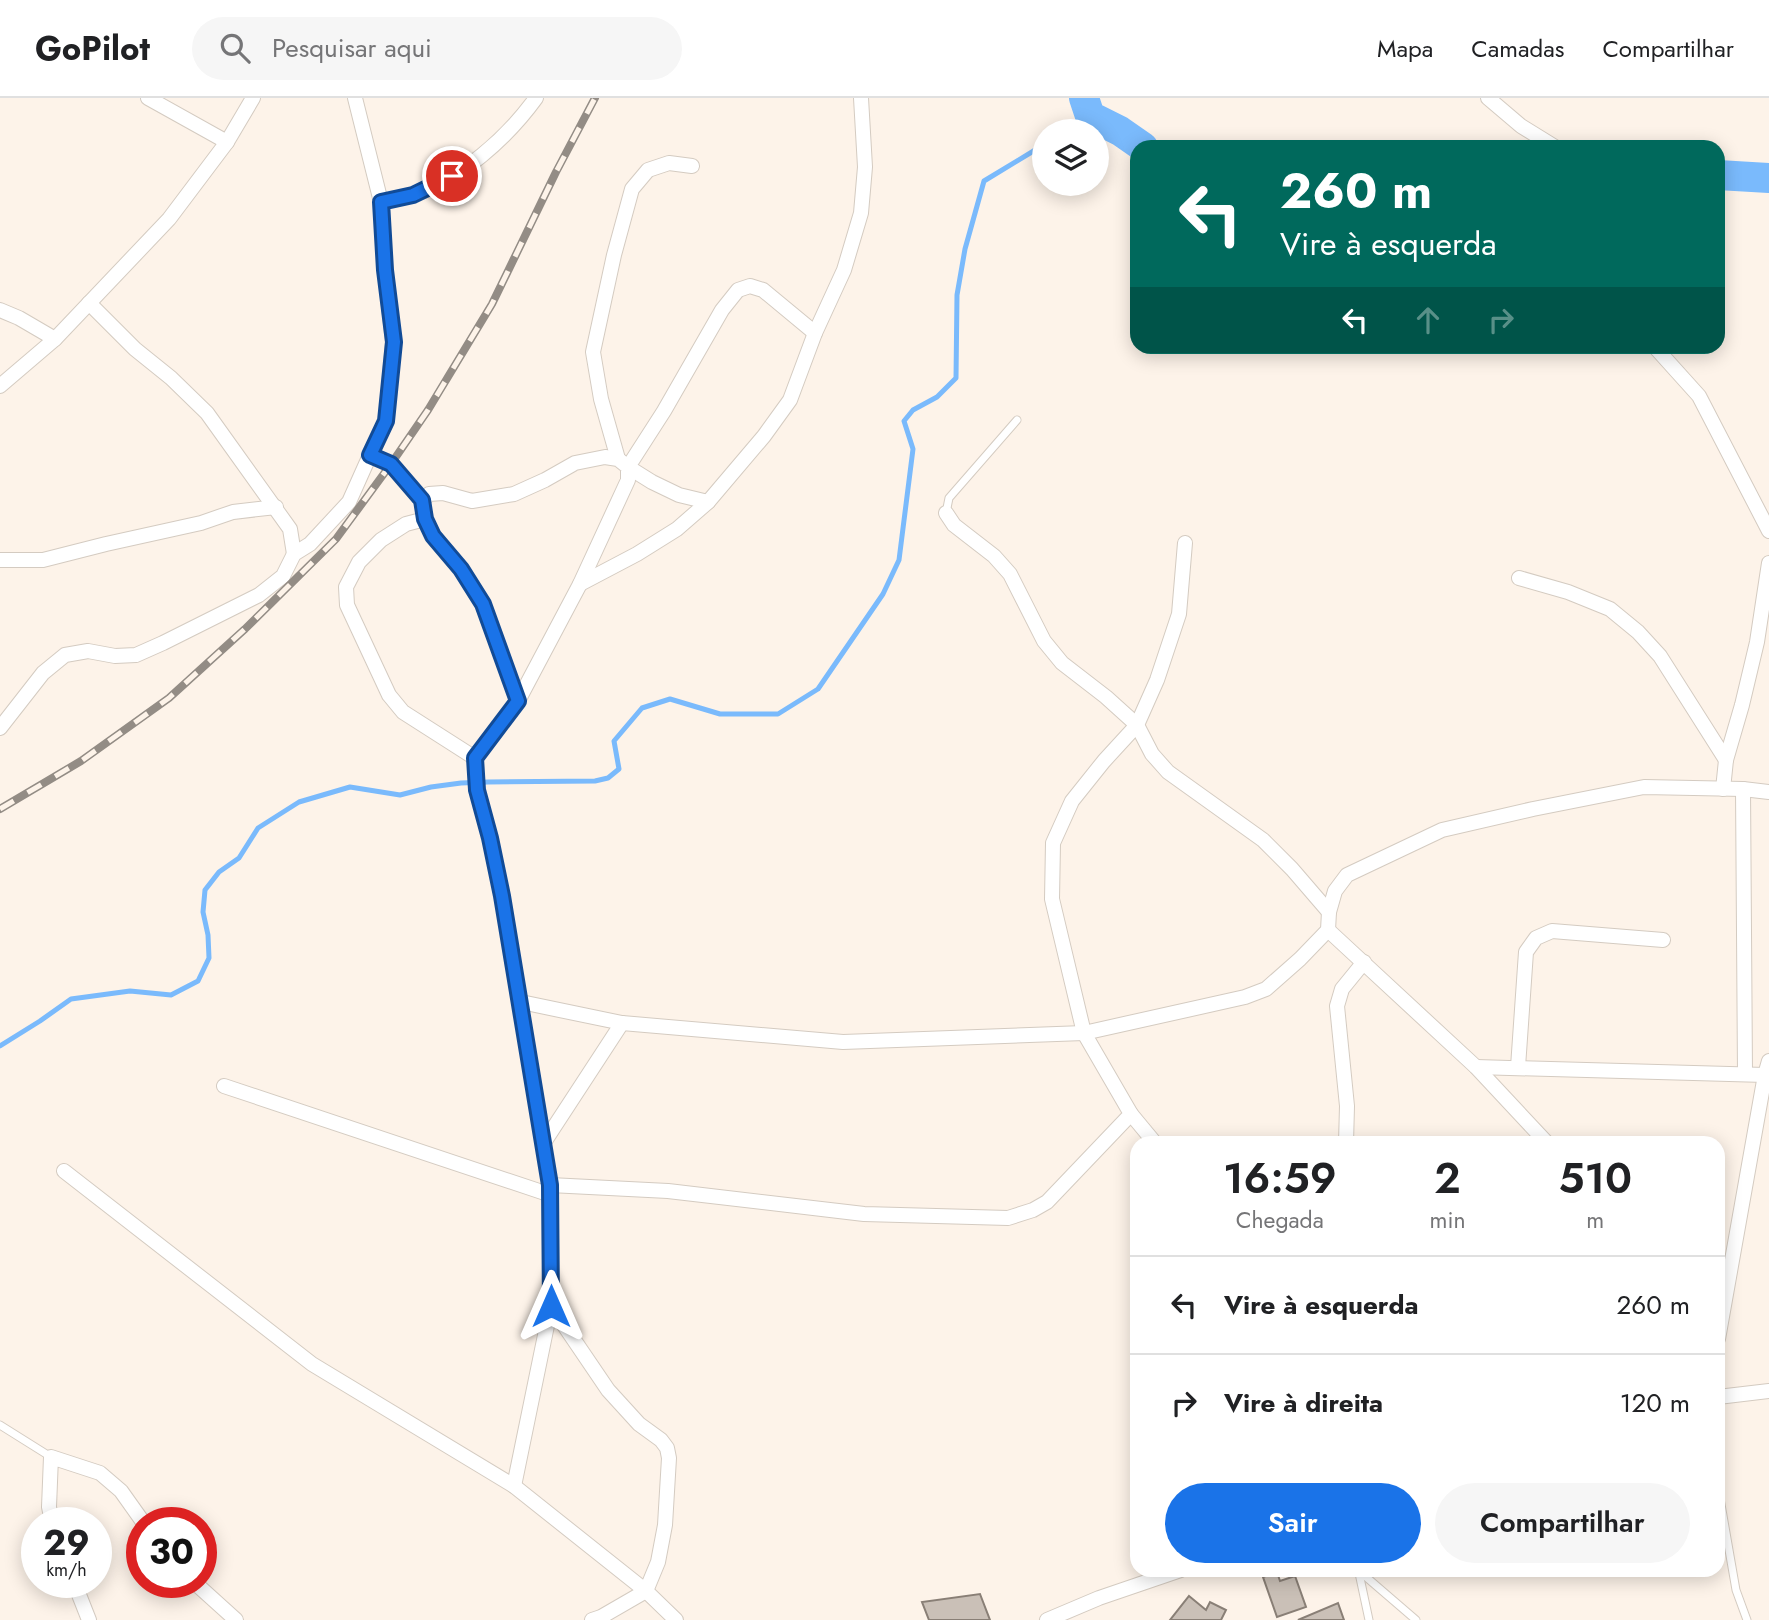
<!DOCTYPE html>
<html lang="pt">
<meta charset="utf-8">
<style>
:root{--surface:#fff;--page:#f6f6f6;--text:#202124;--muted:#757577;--line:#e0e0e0;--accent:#1a73e8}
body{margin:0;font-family:Jost,sans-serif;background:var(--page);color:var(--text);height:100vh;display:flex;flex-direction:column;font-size:26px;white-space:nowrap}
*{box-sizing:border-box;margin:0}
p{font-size:23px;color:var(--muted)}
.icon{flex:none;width:38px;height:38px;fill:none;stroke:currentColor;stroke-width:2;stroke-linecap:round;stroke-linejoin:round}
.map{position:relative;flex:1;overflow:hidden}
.sheet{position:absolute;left:1130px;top:1038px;width:595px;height:441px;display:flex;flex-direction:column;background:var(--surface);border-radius:21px;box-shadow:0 4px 18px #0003}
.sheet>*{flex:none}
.top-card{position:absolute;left:1130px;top:42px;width:595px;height:214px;border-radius:21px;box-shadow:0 4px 18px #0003;background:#00695c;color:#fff;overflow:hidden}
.buttons{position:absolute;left:1032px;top:21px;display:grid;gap:14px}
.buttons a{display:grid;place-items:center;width:77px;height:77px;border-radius:50%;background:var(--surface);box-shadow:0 4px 18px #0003;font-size:35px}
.speed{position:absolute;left:21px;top:1409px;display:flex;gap:14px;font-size:35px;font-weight:700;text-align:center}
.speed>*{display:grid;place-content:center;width:91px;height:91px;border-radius:50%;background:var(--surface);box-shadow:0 4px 18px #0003;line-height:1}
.speed small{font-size:18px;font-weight:400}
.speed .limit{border:10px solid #d22;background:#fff;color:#111}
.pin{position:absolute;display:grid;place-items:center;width:60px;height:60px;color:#fff;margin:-30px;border:4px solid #fff;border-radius:50%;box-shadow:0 2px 7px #0007}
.me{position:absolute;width:77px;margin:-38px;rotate:0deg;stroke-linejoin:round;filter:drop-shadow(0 0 5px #0008)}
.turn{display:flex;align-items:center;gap:24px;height:147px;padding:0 35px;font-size:32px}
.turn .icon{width:91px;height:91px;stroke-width:2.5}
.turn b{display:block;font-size:49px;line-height:60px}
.lanes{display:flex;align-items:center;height:66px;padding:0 35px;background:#0003;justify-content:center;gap:35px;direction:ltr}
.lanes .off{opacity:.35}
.eta{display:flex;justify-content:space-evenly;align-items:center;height:119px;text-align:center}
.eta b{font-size:42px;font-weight:600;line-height:49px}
.primary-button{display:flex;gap:14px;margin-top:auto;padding:14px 35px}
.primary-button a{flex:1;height:80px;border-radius:42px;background:var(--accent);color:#fff;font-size:28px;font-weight:600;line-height:80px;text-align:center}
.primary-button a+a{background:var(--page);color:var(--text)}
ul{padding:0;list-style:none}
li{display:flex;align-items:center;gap:21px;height:98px;padding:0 35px;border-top:2px solid var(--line)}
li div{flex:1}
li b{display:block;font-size:26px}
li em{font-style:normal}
header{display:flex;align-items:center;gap:42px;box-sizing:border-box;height:98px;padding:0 35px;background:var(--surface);border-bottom:2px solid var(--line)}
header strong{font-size:33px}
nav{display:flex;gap:38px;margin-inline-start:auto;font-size:24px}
.search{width:490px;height:63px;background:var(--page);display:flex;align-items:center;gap:18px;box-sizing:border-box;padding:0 24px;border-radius:38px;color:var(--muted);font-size:26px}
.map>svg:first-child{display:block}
</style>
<header>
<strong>GoPilot</strong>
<div class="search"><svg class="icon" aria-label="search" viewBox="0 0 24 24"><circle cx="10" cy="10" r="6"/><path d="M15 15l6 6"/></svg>Pesquisar aqui</div>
<nav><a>Mapa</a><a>Camadas</a><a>Compartilhar</a></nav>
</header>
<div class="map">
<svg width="1769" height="1522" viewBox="0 0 1769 1522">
<rect width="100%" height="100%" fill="#fdf3e9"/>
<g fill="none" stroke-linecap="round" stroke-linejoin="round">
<g stroke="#7abafc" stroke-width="5">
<polyline points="1065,33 1090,18"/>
<polyline points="0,948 40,923 71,901 130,893 171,897 198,883 209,860 208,837 203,814 205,792 219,774 239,760 258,730 299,704 350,689 400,697 431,689 461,685 488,684 595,683 608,680 619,671 614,643 642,610 670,601 720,616 778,616 818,591 883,496 899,462 913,351 904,323 913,312 937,299 956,280 957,197 965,151 984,83 1045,46"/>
</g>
<g stroke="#7abafc" stroke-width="30">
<polyline points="1084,0 1090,18 1120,33 1143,49"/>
<polyline points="1718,77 1769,80"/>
</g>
</g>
<g fill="#cac0b7" stroke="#897f76" stroke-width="2">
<polygon points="1277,1474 1280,1483 1295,1478 1306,1509 1277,1519 1263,1479"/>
<polygon points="980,1496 990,1522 929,1522 922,1504"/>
<polygon points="1189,1498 1206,1512 1210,1504 1226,1512 1221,1522 1170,1522"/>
<polygon points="1338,1505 1344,1522 1298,1522"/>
</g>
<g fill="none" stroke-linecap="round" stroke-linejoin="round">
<defs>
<g id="lane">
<polyline points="946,415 949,400 1017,322"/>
<polyline points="0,1327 51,1359"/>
<polyline points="1718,1389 1736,1492 1747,1522"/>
<polyline points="1358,1472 1416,1522"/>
<polyline points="1359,1475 1369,1522"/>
</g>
<g id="street">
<polyline points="148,0 227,44"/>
<polyline points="355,0 381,104 385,172 393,244 386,323 370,357 391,366 422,403"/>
<polyline points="1488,0 1521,28 1555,49"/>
<path d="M381 104C391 101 403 100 413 97 461 81 507 40 536 0"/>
<polyline points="89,205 135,251 171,280 207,315 290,431 294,456"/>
<polyline points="0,212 19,220 55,241"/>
<polyline points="1654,248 1699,298 1769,433"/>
<polyline points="0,288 55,241 169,121 227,44 253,0"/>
<polyline points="618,361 601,301 593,254 614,157 632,91 648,72 669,65 692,68"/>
<polyline points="708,404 679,397 652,384 628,369 664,313 722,212 738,192 750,188 763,192 815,235"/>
<polyline points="946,415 954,427 994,458 1010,476 1044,543 1062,565 1106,599 1137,627 1152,656 1168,674 1263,742 1292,771 1329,814"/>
<polyline points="425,421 406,426 381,442 359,464 346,489 347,507 389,597 403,614 475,660"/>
<polyline points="0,462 43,462 106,446 201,425 233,414 276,409"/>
<polyline points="1519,480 1568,494 1610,511 1638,534 1660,558 1726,662"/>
<polyline points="580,486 637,456 677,431 708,404 764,338 790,302 815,235 844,172 861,115 865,69 861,0"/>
<polyline points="0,630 43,575 65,557 88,553 115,558 136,557 163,545 259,497 283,478 294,456 310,446 349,404 370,357"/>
<polyline points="1723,691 1726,662 1742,607 1757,544 1769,465"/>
<polyline points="1743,691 1745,976"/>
<polyline points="1328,832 1476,969 1547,1045"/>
<polyline points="521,904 622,925 843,944 1084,935 1245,899 1266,891 1300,861 1328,832 1329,814 1335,793 1347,777 1442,732 1533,711 1644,689 1743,691 1769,694"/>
<polyline points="1476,969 1765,977"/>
<polyline points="1518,969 1526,854 1536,840 1552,833 1663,842"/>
<polyline points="224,988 551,1097"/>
<polyline points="1131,1016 1155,1045"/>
<polyline points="1346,1045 1347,1008 1337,908 1342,891 1364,864"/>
<polyline points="543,1046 622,925"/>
<polyline points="64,1073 312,1266 514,1388 646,1493 676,1522"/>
<polyline points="550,1087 668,1093 864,1116 1008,1120 1033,1112 1047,1104 1131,1016 1084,935 1052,801 1053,745 1072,703 1104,663 1137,627 1157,582 1179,516 1185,445"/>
<polyline points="551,1208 608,1292 639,1326 661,1342 667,1350 669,1360 665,1427 658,1464 646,1493 601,1519 592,1522"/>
<polyline points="1718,1241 1765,977 1769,963"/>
<polyline points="1718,1299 1769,1293"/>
<polyline points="514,1388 551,1208 550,1087 502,798 490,740 477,692 475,660 518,603 580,486 628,382 628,369 618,361 605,359 575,365 545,382 514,396 472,403 443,395 429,396 422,403 425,421 433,437 461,471 483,506 518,603"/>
<polyline points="52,1424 49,1409 51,1359 100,1375 121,1393 143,1424"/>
<polyline points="74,1484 89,1522"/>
<polyline points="194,1484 236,1522"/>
<polyline points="1047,1522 1099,1500 1181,1472"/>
</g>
</defs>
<use href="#lane" stroke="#d4cbc1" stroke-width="9"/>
<use href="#street" stroke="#d4cbc1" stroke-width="16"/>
<use href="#lane" stroke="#fff" stroke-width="7"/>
<use href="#street" stroke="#fff" stroke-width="14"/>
<defs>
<polyline id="rail" points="0,711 81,663 169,600 245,531 336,441 391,366 428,312 492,206 556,74 595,0"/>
</defs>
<use href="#rail" stroke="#938c85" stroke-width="8"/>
<use href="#rail" stroke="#fdf3e9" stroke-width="5" stroke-dasharray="16" stroke-linecap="butt"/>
</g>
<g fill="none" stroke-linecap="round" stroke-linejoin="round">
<defs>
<polyline id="route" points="452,78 413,97 381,104 385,172 394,244 386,323 370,357 391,366 422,402 425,421 433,438 461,471 483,506 518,603 475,660 477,692 490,740 502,798 550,1087 551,1208"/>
</defs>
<use href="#route" stroke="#114b97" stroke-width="18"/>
<use href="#route" stroke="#1a73e8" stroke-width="12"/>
</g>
</svg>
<div class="buttons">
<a><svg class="icon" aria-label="layers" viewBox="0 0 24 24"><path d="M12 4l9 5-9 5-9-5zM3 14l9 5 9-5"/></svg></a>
</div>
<div class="speed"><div>29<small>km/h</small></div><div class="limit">30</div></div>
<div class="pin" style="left:452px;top:78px;background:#d93025"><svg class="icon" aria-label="arrive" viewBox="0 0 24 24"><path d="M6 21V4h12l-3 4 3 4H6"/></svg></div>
<svg class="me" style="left:551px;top:1208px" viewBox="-20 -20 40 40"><path d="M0-17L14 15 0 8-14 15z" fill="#1a73e8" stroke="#fff" stroke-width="4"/></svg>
<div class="top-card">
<div class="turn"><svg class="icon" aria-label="left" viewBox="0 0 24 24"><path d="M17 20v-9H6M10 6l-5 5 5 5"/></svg><div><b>260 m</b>Vire à esquerda</div></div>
<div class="lanes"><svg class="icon" aria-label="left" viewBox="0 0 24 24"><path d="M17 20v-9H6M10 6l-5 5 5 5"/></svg><svg class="icon off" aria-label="ahead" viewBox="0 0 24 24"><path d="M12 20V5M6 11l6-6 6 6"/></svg><svg class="icon off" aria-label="right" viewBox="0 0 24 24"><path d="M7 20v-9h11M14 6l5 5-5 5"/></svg></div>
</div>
<section class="sheet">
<div class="eta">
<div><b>16:59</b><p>Chegada</p></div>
<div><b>2</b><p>min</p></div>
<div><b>510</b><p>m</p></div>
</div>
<ul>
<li><svg class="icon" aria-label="left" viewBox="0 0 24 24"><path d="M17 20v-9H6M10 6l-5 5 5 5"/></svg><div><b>Vire à esquerda</b></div><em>260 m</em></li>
<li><svg class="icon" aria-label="right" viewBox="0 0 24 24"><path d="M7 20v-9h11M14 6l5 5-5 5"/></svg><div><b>Vire à direita</b></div><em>120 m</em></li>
</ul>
<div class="primary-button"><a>Sair</a><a>Compartilhar</a></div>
</section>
</div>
